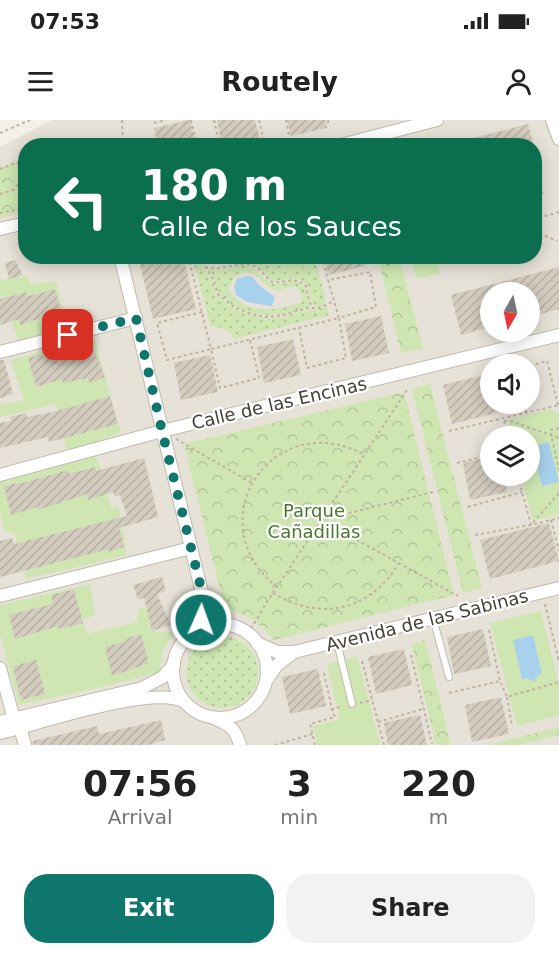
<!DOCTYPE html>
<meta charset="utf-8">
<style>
:root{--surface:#fff;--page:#f2f2f2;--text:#222;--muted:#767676;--accent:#0f766e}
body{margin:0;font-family:"DejaVu Sans",sans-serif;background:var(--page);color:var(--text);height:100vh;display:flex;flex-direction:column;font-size:22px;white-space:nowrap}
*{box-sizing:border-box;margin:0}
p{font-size:20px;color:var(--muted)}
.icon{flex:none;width:33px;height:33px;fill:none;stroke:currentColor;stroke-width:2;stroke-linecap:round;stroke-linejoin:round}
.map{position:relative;height:625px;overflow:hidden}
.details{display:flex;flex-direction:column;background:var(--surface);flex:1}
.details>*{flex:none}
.top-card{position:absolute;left:18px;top:18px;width:524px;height:126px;border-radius:24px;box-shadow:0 3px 15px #0003;background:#0b6e4f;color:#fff;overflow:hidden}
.needle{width:39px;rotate:189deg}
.tools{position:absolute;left:480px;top:162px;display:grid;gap:12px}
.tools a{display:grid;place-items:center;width:60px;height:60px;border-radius:50%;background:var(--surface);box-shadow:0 3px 15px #0003;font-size:30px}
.pin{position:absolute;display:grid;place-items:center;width:51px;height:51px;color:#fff;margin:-26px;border-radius:12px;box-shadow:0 3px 9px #0006}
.me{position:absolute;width:66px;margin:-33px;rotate:2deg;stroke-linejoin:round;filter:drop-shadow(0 0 4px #0008)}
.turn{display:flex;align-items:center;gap:21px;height:126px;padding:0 24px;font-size:27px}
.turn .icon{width:78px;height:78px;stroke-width:2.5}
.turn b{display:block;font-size:42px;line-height:51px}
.eta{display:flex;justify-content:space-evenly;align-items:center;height:102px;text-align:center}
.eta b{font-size:36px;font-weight:700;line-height:42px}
.action{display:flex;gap:12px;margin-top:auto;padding:12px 24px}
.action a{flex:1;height:69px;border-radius:24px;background:var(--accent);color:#fff;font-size:24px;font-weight:700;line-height:69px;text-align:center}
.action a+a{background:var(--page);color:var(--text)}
.status{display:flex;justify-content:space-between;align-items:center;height:42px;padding:0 30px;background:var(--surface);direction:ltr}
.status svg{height:16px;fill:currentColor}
header{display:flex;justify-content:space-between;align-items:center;height:78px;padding:0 24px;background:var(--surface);font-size:27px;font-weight:700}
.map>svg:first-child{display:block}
</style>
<div class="status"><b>07:53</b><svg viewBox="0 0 49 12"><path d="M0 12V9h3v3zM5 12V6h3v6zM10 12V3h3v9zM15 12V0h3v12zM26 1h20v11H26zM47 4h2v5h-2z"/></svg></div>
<header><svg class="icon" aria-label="menu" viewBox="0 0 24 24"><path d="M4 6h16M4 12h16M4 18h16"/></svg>Routely<svg class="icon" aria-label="person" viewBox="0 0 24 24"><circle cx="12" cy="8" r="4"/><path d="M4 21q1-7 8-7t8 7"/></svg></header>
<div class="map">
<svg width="559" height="625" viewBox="0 0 559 625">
<defs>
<pattern id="grass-dots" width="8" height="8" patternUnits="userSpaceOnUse" patternTransform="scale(1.5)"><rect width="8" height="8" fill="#cfe6b3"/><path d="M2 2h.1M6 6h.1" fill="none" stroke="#b3c69b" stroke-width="1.8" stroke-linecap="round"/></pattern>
<pattern id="park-crowns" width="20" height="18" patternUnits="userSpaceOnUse" patternTransform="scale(1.5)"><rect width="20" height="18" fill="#cfe6b3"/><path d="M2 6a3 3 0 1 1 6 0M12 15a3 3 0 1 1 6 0" fill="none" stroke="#b3c69b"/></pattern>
<pattern id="building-hatch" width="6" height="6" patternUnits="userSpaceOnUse" patternTransform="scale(1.5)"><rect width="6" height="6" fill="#d4ccbe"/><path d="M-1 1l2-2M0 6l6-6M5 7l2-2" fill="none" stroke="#b7b0a4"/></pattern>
</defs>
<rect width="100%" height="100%" fill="#f3f0e8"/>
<path fill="#e7e2d7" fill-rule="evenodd" d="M52 0H559V625H0V27ZM26 26H534V136H26ZM490 172H530V212H490ZM490 244H530V284H490ZM490 316H530V356H490Z"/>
<g fill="url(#grass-dots)" fill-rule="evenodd">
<path d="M192 137H195L212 159 216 173 226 183 239 191 265 198H280L306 190 320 189 327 186 329 195 234 219C230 209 220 206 211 207Z"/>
<path d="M240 137H280L285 152 316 143 326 181 320 187 314 186C309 180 311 174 308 168 301 152 284 162 272 161 261 153 258 141 242 144Z"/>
<path d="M246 145C258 148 259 156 269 162 278 168 288 158 298 162 310 166 306 178 311 187 303 187 296 192 288 193 266 199 236 193 221 175 215 168 215 157 208 149L218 150ZM248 152C258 154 262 165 272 169 281 172 287 166 296 167L301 173 302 182C273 191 249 197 228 170L235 156Z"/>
<circle cx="222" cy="552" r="36"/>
</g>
<g fill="url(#park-crowns)">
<polygon points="25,40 25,91 0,98 0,47"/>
<polygon points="378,137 399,137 423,229 401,233"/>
<polygon points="430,264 482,468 463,473 412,269"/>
<polygon points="404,272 454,475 274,520 255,500 224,487 184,324"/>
<polygon points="425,520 451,625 436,625 412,524"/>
<polygon points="559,607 559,615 519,625 488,625"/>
</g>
<g fill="#cfe6b3">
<polygon points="281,137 315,137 316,143 285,152"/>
<polygon points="410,137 456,137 437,141 440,153 417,159"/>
<polygon points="27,156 31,164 56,161 67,206 19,221 0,172 0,157 1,160"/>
<polygon points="94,217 121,313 67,331 56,284 0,297 0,285 24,280 11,240"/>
<polygon points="549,289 559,293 559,394 533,401 521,356 530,356 530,316 512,316 508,300"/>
<polygon points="96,335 111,387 119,387 127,435 27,459 14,413 5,412 0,391 0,359"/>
<polygon points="90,464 95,495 82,500 87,514 137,502 139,488 147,489 152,511 174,513 162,531 160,552 107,566 19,585 0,514 0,485"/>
<polygon points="541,491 559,566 559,595 517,606 490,503"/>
<polygon points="357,536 380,625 317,625 313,606 340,599 327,544"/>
</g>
<g fill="#a8d1ed">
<polygon points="247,156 252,157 260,166 274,176 274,182 271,186 247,182 236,175 234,165 237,159"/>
<polygon points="549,322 559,362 542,366 532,327"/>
<polygon points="533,515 542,554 538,555 534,562 527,558 522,559 513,520"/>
</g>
<g fill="url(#building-hatch)">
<polygon points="190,0 196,26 158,26 154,8"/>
<polygon points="217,0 255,0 261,24 222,26"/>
<polygon points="287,0 326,0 327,8 291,16"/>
<polygon points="528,4 534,26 460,26 459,22"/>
<polygon points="138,136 183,136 196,189 153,199"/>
<polygon points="324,136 362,136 365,146 328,155"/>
<polygon points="15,140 23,155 9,159 5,143"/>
<polygon points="559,147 559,189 530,197 530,172 490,172 490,207 461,215 451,175"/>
<polygon points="55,169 63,197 48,202 47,196 20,205 19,199 0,205 0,179 27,172 28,176"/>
<polygon points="381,196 389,233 352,241 345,204"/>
<polygon points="293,219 301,255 264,263 257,227"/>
<polygon points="92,225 105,257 90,263 88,258 63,263 62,259 36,267 28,238 43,234 43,237 70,230 71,233"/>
<polygon points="210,235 218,272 181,280 174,243"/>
<polygon points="0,240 4,240 13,274 0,278"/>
<polygon points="490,253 490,284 520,284 520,287 452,304 443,265"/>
<polygon points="110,276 118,304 49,322 48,317 0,328 0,303 11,301 10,297 26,293 27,297 57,291"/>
<polygon points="490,337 490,356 503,356 507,372 470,380 463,343"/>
<polygon points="144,338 158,397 119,408 124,427 109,432 109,429 0,457 0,421 12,418 14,424 127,396 120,375 114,377 113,372 88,380 87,374 38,390 37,387 11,395 4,366 18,363 19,364 68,350 69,354 95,347 96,351"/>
<polygon points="549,403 559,441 490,459 480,420"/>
<polygon points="162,457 166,471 157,474 171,505 152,511 144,478 138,479 133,465"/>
<polygon points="74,469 83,503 59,509 58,506 15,519 9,495 53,484 51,475"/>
<polygon points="483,509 491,546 454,554 447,517"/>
<polygon points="141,514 149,543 112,556 105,527 127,521 127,518"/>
<polygon points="404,529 412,565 376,574 368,537"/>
<polygon points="36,540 45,574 21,580 13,546"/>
<polygon points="318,549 326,586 290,594 282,557"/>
<polygon points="501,577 509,614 472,622 465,585"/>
<polygon points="420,595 427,625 388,625 384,603"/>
<polygon points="161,600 165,620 148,625 33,625 33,621 97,606 99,614"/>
</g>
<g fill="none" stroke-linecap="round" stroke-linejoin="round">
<defs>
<g id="lane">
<polyline points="433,498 449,557"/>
<polyline points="337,522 352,584"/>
</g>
<g id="street">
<polyline points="552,0 559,19"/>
<polyline points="337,26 437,0"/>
<polyline points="0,109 26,103"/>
<polyline points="120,136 205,485 201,500 184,522"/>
<polyline points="0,232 136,198"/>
<polyline points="0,355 162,311 559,215"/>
<polyline points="0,476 191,428"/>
<circle cx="220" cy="551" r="47"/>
<polyline points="257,523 277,532 294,532 559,468"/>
<polyline points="0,548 14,599"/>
<polyline points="266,561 277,545 293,533"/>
<path d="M216 599C230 605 236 610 240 625"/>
<polyline points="0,602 142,568 163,557 174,544"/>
<polyline points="20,608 25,625"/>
<path d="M0 613C38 604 153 564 185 582"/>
</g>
</defs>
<use href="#lane" stroke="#c1bbae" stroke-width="8"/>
<use href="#street" stroke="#c1bbae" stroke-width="14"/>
<g stroke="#c0b39d" stroke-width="2" stroke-dasharray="3 3" stroke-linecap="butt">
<polyline points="122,0 123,26"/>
<polyline points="191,0 197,26"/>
<polyline points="214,0 220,26"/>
<polyline points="259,0 264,21"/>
<polyline points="286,0 289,16"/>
<polyline points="328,0 329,5"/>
<polyline points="154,3 166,0"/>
<polyline points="0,13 30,0"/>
<polyline points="18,43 24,57"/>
<polyline points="0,49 17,42 26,41"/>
<polyline points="26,57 19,60 17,66 19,71 26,74"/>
<polyline points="0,74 17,69"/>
<polyline points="534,83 543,72"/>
<polyline points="534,85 540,105 540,113"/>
<polyline points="0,93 26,88"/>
<polyline points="539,98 559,92"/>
<polyline points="534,111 557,121"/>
<polyline points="188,136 211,229 339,198 328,160 370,152 376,187 339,198 346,238 307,248 299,208"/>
<polyline points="199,136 213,159 218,174 234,187 251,194 265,197 280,196 307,188 319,188 334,181"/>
<polyline points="322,136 328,160"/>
<path d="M379 136 383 143C390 147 396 144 399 136"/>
<polyline points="375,142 382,142"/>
<path d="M205 147C222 152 241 140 254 146 261 149 265 157 272 162 286 164 294 155 306 166L309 181 313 188"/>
<polyline points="202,192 157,203 167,240 211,229 220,268 259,258 250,220"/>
<polyline points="530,246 547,241 558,285"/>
<polyline points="523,284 526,292"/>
<polyline points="504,301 510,301 559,318"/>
<polyline points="504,301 508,316"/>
<polyline points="559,308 550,310 559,350"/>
<polyline points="449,311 559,285"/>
<polyline points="176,319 252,363"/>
<polyline points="457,343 490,335"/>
<polyline points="518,356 531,405 559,398"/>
<polyline points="433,372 321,400 458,476"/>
<polyline points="468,387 522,372"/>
<polyline points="551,400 559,431"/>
<polyline points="475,415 531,405 559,373"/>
<path d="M277 467C195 402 273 285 365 335"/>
<path d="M273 473C321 502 370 491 399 443"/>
<polyline points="545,484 559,542"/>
<polyline points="489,510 500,561"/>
<polyline points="248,514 265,485 407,270"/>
<polyline points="411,535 432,624"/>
<polyline points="362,541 378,602"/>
<polyline points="324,553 332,589 343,586"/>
<polyline points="449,573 500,561 507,577 559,562"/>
<polyline points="507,577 512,606"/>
<polyline points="360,583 372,580"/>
<polyline points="275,625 313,614"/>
<polyline points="315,625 310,604 335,597 332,589"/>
<polyline points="384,625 378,602 423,589"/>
</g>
<use href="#lane" stroke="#fff" stroke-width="6"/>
<use href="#street" stroke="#fff" stroke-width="12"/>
</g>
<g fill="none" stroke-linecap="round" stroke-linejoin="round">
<polyline stroke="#0f766e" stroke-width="10" stroke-dasharray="0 18" points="68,215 136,198 162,311 203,476 205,485 201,500"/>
</g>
<g text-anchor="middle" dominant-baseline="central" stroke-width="4.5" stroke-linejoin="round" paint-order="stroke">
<g font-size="18" fill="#474037" stroke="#fff">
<text transform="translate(279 283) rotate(-13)">Calle de las Encinas</text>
<text transform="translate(427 500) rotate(-14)">Avenida de las Sabinas</text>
</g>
<g font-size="18" fill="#49762d" stroke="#fff">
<text x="314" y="390">Parque<tspan x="314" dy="21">Cañadillas</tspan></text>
</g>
</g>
</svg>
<div class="tools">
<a><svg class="needle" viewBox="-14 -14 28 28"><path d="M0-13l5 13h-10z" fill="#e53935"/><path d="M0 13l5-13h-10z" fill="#767676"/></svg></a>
<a><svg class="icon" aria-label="sound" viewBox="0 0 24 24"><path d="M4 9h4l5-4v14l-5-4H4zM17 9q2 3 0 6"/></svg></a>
<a><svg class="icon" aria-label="layers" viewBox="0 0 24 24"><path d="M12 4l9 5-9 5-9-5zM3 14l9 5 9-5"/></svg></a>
</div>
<div class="pin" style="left:68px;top:215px;background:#d93025"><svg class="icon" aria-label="arrive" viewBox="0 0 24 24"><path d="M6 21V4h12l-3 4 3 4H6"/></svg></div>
<svg class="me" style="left:201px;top:500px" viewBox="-20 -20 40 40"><circle r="17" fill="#0f766e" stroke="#fff" stroke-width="3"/><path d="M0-11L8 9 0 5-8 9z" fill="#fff"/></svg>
<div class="top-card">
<div class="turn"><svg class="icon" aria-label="left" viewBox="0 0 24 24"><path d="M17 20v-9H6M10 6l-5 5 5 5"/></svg><div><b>180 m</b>Calle de los Sauces</div></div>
</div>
</div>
<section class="details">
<div class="eta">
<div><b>07:56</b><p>Arrival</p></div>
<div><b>3</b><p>min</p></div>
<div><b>220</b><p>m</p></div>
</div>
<div class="action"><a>Exit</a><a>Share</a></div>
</section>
